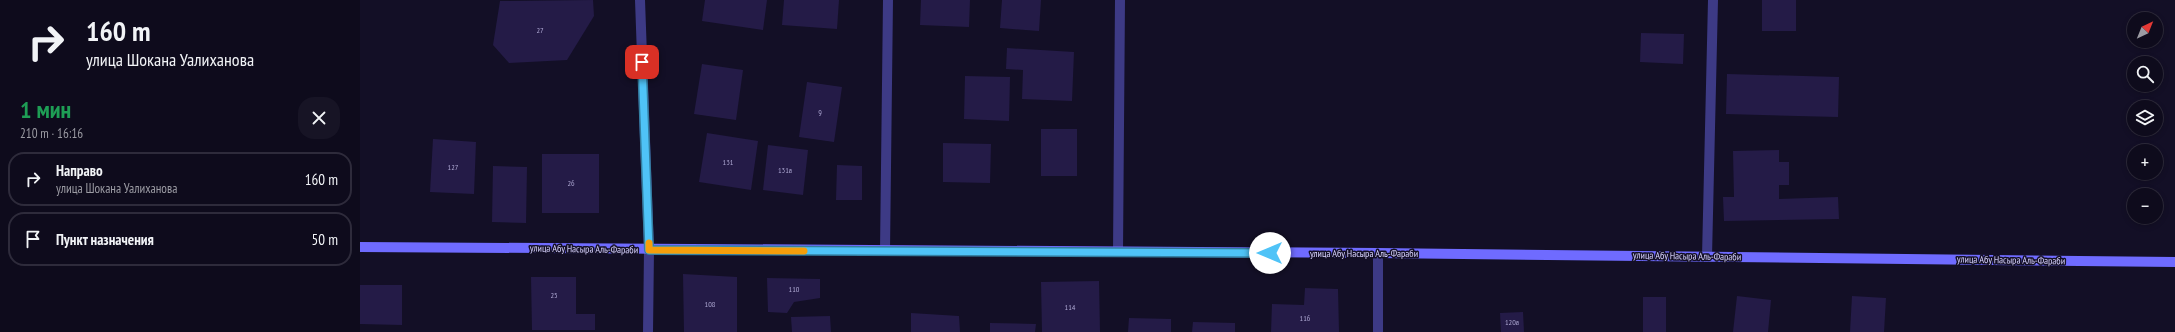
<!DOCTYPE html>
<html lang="ru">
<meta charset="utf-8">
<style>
:root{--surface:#0e0b1c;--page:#171425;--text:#f1f3f6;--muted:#9b9ba3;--line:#2e2b3b}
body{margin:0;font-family:"PT Sans Narrow",sans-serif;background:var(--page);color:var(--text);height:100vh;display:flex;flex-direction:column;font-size:15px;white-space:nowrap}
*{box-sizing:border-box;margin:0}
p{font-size:13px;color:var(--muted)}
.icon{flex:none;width:22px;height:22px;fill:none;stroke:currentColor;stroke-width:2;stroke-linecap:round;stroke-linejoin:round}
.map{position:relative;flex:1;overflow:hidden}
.panel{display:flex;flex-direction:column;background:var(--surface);width:360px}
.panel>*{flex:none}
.top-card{background:#0e0b1c;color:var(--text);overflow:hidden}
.needle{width:26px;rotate:43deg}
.tools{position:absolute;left:1767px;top:12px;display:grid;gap:8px}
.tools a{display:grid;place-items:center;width:36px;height:36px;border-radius:50%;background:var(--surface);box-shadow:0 2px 6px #0003,0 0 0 1px var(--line);font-size:20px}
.pin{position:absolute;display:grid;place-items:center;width:34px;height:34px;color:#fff;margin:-17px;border-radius:8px;box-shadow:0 2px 6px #0006}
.me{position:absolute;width:44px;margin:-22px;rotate:270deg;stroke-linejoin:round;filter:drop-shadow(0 0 3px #0008)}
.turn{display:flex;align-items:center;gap:14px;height:84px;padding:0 20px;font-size:18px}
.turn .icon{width:52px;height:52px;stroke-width:2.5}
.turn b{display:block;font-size:28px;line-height:34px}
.round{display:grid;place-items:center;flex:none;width:42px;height:42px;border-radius:16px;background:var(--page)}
.head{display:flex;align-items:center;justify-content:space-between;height:68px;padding:0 20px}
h1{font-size:24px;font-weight:700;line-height:30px;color:#1e9e55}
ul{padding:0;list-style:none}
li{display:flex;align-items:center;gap:12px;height:54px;margin:0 8px 6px;padding:0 12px;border:2px solid var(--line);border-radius:16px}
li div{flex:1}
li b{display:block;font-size:15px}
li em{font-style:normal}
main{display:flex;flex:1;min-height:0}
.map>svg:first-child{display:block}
</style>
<main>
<section class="panel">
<div class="top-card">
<div class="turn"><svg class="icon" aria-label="right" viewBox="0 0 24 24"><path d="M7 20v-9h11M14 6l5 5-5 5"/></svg><div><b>160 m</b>улица Шокана Уалиханова</div></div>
</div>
<div class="head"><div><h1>1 мин</h1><p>210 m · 16:16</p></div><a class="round"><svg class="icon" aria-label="close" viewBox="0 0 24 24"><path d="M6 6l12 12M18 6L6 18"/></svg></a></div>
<ul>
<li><svg class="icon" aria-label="right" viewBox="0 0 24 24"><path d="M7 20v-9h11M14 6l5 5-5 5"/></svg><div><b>Направо</b><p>улица Шокана Уалиханова</p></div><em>160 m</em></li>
<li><svg class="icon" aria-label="arrive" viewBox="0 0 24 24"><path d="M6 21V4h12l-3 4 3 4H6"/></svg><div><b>Пункт назначения</b></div><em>50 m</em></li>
</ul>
</section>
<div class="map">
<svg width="1815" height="332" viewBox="0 0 1815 332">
<rect width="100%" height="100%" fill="#130f26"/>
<g fill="#241b47">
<polygon points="233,0 234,16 207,60 149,63 133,45 140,1"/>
<polygon points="345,0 407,0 403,30 342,21"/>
<polygon points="424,0 479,0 477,29 422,25"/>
<polygon points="561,0 610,0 609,27 560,25"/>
<polygon points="642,0 681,0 679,31 640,28"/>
<rect x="1402" y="0" width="34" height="31"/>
<polygon points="1281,33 1324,34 1323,64 1280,62"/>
<polygon points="647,48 714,52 712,101 662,99 663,70 646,69"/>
<polygon points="342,64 383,70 376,120 334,114"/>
<polygon points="1367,74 1479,77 1478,117 1366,114"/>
<polygon points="605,76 650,77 649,121 604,119"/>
<polygon points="447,82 482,87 474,142 439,137"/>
<rect x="681" y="129" width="36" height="47"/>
<polygon points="347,133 398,141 391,190 339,182"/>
<polygon points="73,139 116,142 114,194 70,192"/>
<polygon points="583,143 631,144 630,183 583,182"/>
<polygon points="408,145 448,150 443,195 403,190"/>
<polygon points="1419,150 1419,162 1429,162 1429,185 1419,185 1419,199 1478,197 1479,219 1364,221 1363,197 1374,197 1373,151"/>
<rect x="182" y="154" width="57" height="59"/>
<polygon points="477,165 502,166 502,200 476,200"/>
<polygon points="133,166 167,167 166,223 132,222"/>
<polygon points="323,274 377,277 377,332 324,332"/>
<polygon points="171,277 216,277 216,314 235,314 235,330 172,330"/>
<polygon points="407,278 460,279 460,298 434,302 427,313 408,312"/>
<polygon points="739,281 740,332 682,332 681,282"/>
<polygon points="0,285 42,285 42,325 0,324"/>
<polygon points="945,288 978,289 979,332 911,332 912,304 944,305"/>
<polygon points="1377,296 1411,300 1408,332 1373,332"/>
<polygon points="1492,296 1526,298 1524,332 1490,332"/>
<rect x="1283" y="297" width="23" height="35"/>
<polygon points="1163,312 1164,332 1141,332 1140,313"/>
<polygon points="551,313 599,316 600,332 551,332"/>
<polygon points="470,316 471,332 432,332 431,317"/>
<polygon points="769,318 811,319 811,332 768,332"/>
<polygon points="833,322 875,323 875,332 832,332"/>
<polygon points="630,323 676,324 675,332 630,332"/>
</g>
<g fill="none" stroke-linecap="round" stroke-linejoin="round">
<g stroke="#3d3a85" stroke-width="10">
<polyline points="280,0 289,250 288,332"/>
<polyline points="525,251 528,0"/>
<polyline points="758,252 760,0"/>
<polyline points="1347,257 1353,0"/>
<polyline points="1018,332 1018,253"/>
</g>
<polyline stroke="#6f6bff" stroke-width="10" points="0,247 1018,253 1815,262"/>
</g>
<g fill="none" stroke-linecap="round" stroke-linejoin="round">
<defs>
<polyline id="route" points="282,62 289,250 910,253"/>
</defs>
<use href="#route" stroke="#337fa1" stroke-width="10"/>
<use href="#route" stroke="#4fc3f7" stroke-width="7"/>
<polyline stroke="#f59e0b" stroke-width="7" points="289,243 289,250 444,251"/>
</g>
<g text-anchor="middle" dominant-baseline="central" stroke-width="3" stroke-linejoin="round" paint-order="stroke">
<g font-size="8" fill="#aca6d1">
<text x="180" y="30">27</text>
<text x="460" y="112">9</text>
<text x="368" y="162">131</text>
<text x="93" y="167">127</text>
<text x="425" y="170">131а</text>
<text x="211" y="183">26</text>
<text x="434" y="289">110</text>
<text x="194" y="295">25</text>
<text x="350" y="304">108</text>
<text x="710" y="307">114</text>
<text x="945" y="318">116</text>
<text x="1152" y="322">120а</text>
</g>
<g font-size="10" fill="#d9d4ff" stroke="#130f26">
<text transform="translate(224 249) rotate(1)">улица Абу Насыра Аль-Фараби</text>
<text x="1004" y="253">улица Абу Насыра Аль-Фараби</text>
<text transform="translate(1327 256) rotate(1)">улица Абу Насыра Аль-Фараби</text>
<text transform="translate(1651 260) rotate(1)">улица Абу Насыра Аль-Фараби</text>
</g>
</g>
</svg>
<div class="tools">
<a><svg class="needle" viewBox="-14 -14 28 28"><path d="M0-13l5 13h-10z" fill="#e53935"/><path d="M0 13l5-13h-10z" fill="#9b9ba3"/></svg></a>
<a><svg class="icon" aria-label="search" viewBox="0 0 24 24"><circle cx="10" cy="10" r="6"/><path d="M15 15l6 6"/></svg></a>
<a><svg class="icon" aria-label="layers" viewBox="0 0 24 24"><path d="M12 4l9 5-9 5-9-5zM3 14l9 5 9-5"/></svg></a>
<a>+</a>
<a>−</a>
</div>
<div class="pin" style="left:282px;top:62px;background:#d93025"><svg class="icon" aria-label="arrive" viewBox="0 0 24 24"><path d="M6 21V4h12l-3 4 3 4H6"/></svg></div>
<svg class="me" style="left:910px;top:253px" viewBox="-20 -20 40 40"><circle r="19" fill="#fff"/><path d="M0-13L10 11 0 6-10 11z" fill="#4fc3f7"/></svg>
</div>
</main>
